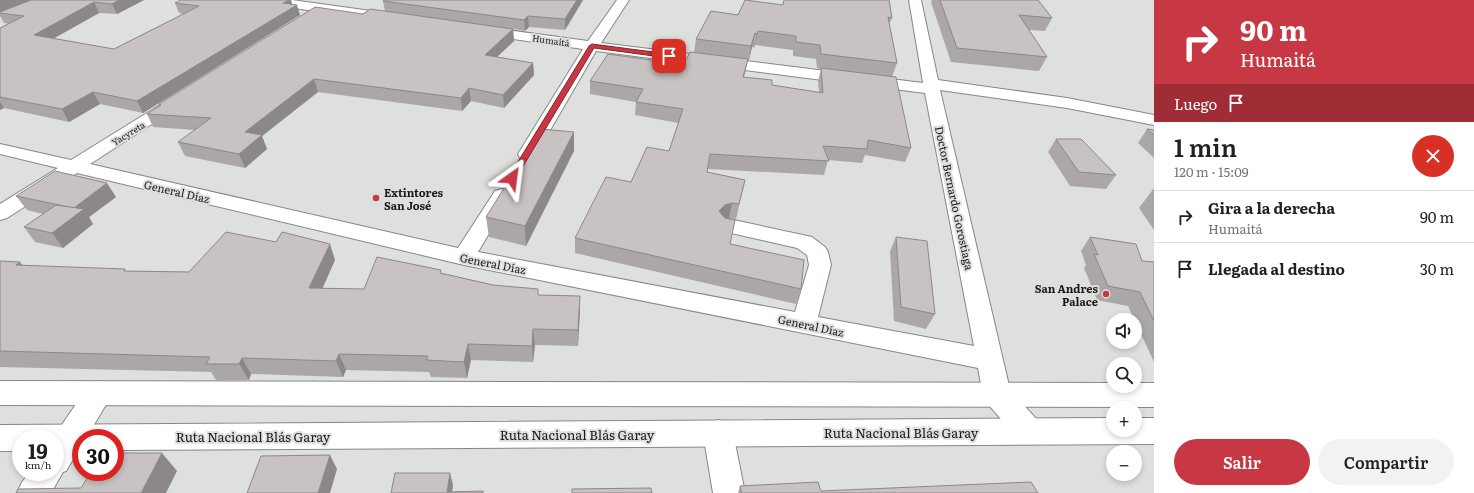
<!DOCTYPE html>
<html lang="es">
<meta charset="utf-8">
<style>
:root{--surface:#fff;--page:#f2f2f2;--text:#202124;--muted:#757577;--line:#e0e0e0;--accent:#c83844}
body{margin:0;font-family:Literata,serif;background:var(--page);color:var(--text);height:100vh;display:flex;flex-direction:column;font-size:15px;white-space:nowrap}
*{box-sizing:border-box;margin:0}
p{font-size:13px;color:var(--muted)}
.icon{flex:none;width:22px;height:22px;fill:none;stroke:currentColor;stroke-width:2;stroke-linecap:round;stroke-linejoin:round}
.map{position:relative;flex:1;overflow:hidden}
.details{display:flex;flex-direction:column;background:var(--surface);width:320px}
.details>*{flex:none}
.hud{background:#c83844;color:#fff;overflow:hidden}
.controls{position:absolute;left:1106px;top:313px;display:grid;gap:8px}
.controls a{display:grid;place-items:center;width:36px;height:36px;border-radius:50%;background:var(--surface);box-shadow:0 2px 6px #0003;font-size:20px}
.speed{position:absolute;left:12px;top:429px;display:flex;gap:8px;font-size:20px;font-weight:700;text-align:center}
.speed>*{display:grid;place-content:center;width:52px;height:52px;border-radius:50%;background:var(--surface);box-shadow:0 2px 6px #0003;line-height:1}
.speed small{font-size:10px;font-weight:400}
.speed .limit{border:6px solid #d22;background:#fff;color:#111}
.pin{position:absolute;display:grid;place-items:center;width:34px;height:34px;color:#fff;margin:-17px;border-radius:8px;box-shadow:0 2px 6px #0006}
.me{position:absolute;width:44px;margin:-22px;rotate:31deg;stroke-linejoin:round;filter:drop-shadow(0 0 3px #0008)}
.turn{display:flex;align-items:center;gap:14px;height:84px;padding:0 20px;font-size:18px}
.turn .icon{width:52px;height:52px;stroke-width:2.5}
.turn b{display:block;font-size:28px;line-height:34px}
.then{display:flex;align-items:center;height:38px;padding:0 20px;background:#0003;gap:8px;font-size:15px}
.round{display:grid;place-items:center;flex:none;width:42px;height:42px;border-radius:21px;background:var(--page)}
.headline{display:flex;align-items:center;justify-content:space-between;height:68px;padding:0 20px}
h1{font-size:24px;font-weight:600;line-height:30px}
.button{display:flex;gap:8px;margin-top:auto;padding:8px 20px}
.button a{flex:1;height:46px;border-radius:24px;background:var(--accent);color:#fff;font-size:16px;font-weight:600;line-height:46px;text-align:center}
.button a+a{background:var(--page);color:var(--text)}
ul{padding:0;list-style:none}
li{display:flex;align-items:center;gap:12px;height:52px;padding:0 20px;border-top:1px solid var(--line)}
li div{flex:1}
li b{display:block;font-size:15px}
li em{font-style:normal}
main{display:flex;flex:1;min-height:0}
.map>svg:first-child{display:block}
</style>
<main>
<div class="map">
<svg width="1154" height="493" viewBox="0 0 1154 493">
<rect width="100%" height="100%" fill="#dde0dc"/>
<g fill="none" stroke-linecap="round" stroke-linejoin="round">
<defs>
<g id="minor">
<polygon points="259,0 292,0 393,14 398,15 400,18 398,21 393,22 265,4 261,3"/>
<polygon points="617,0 629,0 601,43 923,83 909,0 921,0 938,80 1067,98 1154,115 1154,125 1067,108 940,90 1010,390 1039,422 1044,431 1039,440 1029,444 1019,440 987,403 983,395 978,368 464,265 77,173 7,218 0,220 0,204 58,168 0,154 0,144 71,160 168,100 174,98 180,100 182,103 180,106 90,164 458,248 495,191 502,189 509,191 512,195 478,252 795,312 809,265 807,255 797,248 722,231 718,226 722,221 729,219 812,237 825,247 828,252 831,265 818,317 974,346 925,93 596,51 534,158 527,160 520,158 518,154 583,49 485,35 480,34 478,31 480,28 485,27 588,41"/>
<polygon points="99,381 109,385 113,393 86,438 81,438 81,446 66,471 63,472 51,493 17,493 22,482 30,472 55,472 55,438 53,438 89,385"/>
<polygon points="718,420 728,424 733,433 745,493 713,493 703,433 708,424"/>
</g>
<g id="highway">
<polygon points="0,381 1113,383 1113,386 1135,386 1135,383 1154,383 1154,407 0,405"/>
<polygon points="1113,418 1113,430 1135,430 1135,418 1154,418 1154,444 115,450 115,438 81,438 81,451 55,451 55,438 21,438 21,451 0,451 0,425"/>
</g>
</defs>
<use href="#minor" stroke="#858885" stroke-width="2"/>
<use href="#highway" stroke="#858885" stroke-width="2"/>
<use href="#minor" fill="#fff" fill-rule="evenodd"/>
<use href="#highway" fill="#fff" fill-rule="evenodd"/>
</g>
<g fill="#aca7a7" fill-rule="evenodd">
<polygon points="0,0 144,0 117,14 99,13 53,39 114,49 184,14 179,13 175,3 181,0 291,0 292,4 300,15 143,113 100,104 69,122 4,108 0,110 0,28 9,24 4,23 0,16"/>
<polygon points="583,0 565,30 529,27 525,31 513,29 514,41 497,57 533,63 534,75 504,108 471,101 462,111 318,92 262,136 267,149 245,168 185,156 178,142 195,130 153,127 147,114 159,106 159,104 363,14 385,11 383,1"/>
<path d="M784 0H889L892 18 889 24 897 63 892 77 911 148 905 162 865 155 862 163 828 160 824 175 708 169 707 172 745 180 736 219 729 218H727L730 244 801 289 796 304 575 253V238L631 182 669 151 678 123 635 115 636 102 590 94V81L658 61 686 59 694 52 696 39 738 15 783 5ZM755 45 793 50V56L816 59 817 68 821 69 818 81 819 92 772 85 744 77 748 60H749L752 47 754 48Z"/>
<polygon points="932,0 1038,0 1052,18 1045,31 1029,30 1047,57 1039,71 951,62 931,2"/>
<polygon points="1147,129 1154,130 1154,158 1138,143"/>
<polygon points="574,132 574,151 526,246 489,237 486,217"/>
<polygon points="1056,139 1116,175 1106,189 1070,186 1048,152"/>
<polygon points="1154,188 1154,230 1139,208"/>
<polygon points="16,196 116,197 89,217 93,224 63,248 35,242 24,227 43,214 27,210"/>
<polygon points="896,237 935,314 926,329 894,321 890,251"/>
<polygon points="1090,237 1142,261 1154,262 1154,362 1128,306 1097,300 1084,268 1086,265 1081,251"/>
<polygon points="335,260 322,289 364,289 441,273 538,295 580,296 578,346 535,345 533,362 471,360 467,378 431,377 429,372 346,370 343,377 251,374 249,380 216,380 211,372 0,367 0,261 23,266 127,271 189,272"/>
<polygon points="740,486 821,491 1038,493 738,493"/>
</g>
<g fill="#8c8888">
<polygon points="0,0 32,0 0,12"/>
<polygon points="119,0 144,0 117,14 112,4"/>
<polygon points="289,0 291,0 293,7 297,5 300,15 143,113 137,101"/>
<polygon points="577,0 583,0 565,30 565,19"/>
<polygon points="94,2 99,13 40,46 34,35"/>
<polygon points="528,16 529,27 525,31 524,20"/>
<polygon points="513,29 514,41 486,67 485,55"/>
<polygon points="758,31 755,45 754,48 757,34"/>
<polygon points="755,33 752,47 749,60 751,46"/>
<polygon points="748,59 745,72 740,90 743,77"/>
<polygon points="533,63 534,75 504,108 503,95"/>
<polygon points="314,79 318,92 262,136 267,149 245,168 239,154 245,132"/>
<polygon points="469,88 471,101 462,111 461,98"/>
<polygon points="93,92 100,104 69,122 62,109"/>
<polygon points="0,102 4,108 0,110"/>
<polygon points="574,132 574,151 526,246 525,226"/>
<polygon points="107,183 116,197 89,217 93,224 63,248 52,233 74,208"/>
<polygon points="732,203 729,218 722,220 719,211 725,205"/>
<polygon points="330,244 335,260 315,305 309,288"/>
<polygon points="20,262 33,278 16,265"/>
<polygon points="580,296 580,312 578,346 578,330"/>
<polygon points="533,329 535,345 533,362 532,346"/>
<polygon points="468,344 471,360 467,378 464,362"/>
<polygon points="339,354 346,370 343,377 336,361"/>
<polygon points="242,358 251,374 249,380 239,364"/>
<polygon points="162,453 177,471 166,493 141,493"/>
<polygon points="330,455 337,469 330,493 318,493"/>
<polygon points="450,473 453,485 452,493 447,492"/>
</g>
<g fill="#c8c2c2" stroke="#8c8888">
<polygon points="31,0 119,0 112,4 94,2 34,35 114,49 199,6 175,3 181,0 289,0 283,3 297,5 137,101 93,92 62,109 0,97 0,28 24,16 0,13 0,12"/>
<polygon points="384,0 577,0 565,19 528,16 524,20 383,1"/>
<polygon points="745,0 783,5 784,0 889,0 892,18 888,17 897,63 821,54 820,45 796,42 796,36 758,31 757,34 755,33 751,46 696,39 711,11 738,15"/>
<polygon points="940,0 1038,0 1052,18 1019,15 1047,57 957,48"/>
<polygon points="315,7 363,14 370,9 513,29 485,55 533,63 503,95 469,88 461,98 314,79 245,132 262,135 239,154 178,142 211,118 147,114 161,105 159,104"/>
<polygon points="690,52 748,59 743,77 772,80 772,85 823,93 821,68 896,77 911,148 868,140 867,149 823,146 829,161 710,154 707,172 745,180 739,204 732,203 725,205 719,211 725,218 735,220 730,244 804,260 801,289 575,238 606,177 631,182 647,147 669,151 683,109 636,102 643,89 590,81 608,54 658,61 661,56 686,59"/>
<polygon points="541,129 574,132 525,226 486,217"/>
<polygon points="1147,129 1154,130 1154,135"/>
<polygon points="1056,139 1081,139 1116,175 1079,172"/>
<polygon points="55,171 107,183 74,208 16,196"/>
<polygon points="56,205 84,209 52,233 24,227"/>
<polygon points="226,232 276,242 282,232 330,244 309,288 364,289 377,257 441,270 440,273 493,285 538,289 538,295 580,296 578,330 533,329 532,346 468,344 464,362 426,360 428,356 339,354 336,361 242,358 239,364 206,364 210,357 0,351 0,261 20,262 16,265 125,269 124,271 189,272"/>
<polygon points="896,237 927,241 935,314 901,307"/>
<polygon points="1090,237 1136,244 1142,261 1154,262 1154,321 1140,292 1108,286 1094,254 1098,255"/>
<polygon points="115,453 162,453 141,493 16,493 18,489 81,488 91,472 115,472"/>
<polygon points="330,455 318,493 247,493 261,456"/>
<polygon points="395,473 450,473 447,492 483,491 483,493 391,493"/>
<polygon points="818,482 821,491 1031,482 1038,493 742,493 740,486"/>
<polygon points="651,488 652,493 572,493 572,489"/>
</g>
<polygon fill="#c83844" stroke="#82242c" points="592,44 669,54 672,56 669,58 594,48 516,178 512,180 509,180 508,178 589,46"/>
<g fill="#c83844" stroke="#dde0dc" stroke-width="1.5">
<circle cx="376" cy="198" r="4"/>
<circle cx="1106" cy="294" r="4"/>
</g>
<g text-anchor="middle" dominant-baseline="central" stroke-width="4" stroke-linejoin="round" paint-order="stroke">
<g font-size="9" fill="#1a1b1a" stroke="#dde0dc">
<text transform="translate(551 40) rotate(8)">Humaitá</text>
<text transform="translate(128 133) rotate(-32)">Yacyreta</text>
</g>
<g font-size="11" fill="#1a1b1a" stroke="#dde0dc">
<text transform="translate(177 191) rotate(13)">General Díaz</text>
<text transform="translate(955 198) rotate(78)">Doctor Bernardo Gorostiaga</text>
<text transform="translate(493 263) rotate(11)">General Díaz</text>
<text transform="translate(811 325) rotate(12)">General Díaz</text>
</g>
<g font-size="11" font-weight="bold" fill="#1a1b1a" stroke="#dde0dc" text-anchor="start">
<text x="384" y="192">Extintores<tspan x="384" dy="13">San José</tspan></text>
<text x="1098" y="288" text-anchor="end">San Andres<tspan x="1098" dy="13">Palace</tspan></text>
</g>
<g font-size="13" fill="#1a1b1a" stroke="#dde0dc">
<text x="901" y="432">Ruta Nacional Blás Garay</text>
<text x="577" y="434">Ruta Nacional Blás Garay</text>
<text x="253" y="436">Ruta Nacional Blás Garay</text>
</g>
</g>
</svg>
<div class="controls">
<a><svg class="icon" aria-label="sound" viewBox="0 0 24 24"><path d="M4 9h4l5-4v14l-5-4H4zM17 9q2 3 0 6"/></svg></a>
<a><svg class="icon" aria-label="search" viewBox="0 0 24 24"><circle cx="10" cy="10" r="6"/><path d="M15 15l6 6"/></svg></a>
<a>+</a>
<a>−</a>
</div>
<div class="speed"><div>19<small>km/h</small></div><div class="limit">30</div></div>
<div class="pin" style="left:669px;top:56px;background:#d93025"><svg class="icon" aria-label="arrive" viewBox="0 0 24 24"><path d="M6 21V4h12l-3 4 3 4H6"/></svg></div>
<svg class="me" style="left:512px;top:178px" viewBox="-20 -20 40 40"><path d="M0-17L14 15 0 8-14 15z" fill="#c83844" stroke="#fff" stroke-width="4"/></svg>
</div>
<section class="details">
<div class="hud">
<div class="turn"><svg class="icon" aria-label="right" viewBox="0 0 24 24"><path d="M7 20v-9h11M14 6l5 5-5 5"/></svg><div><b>90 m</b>Humaitá</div></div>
<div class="then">Luego<svg class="icon" aria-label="arrive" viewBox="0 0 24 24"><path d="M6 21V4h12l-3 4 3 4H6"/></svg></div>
</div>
<div class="headline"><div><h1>1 min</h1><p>120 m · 15:09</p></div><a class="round" style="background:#d93025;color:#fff"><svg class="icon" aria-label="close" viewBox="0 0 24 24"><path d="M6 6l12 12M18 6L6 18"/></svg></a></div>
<ul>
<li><svg class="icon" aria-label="right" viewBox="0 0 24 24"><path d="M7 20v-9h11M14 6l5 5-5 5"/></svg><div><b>Gira a la derecha</b><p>Humaitá</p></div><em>90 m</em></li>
<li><svg class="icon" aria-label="arrive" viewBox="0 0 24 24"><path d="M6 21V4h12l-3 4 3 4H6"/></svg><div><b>Llegada al destino</b></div><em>30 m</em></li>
</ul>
<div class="button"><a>Salir</a><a>Compartir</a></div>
</section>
</main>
